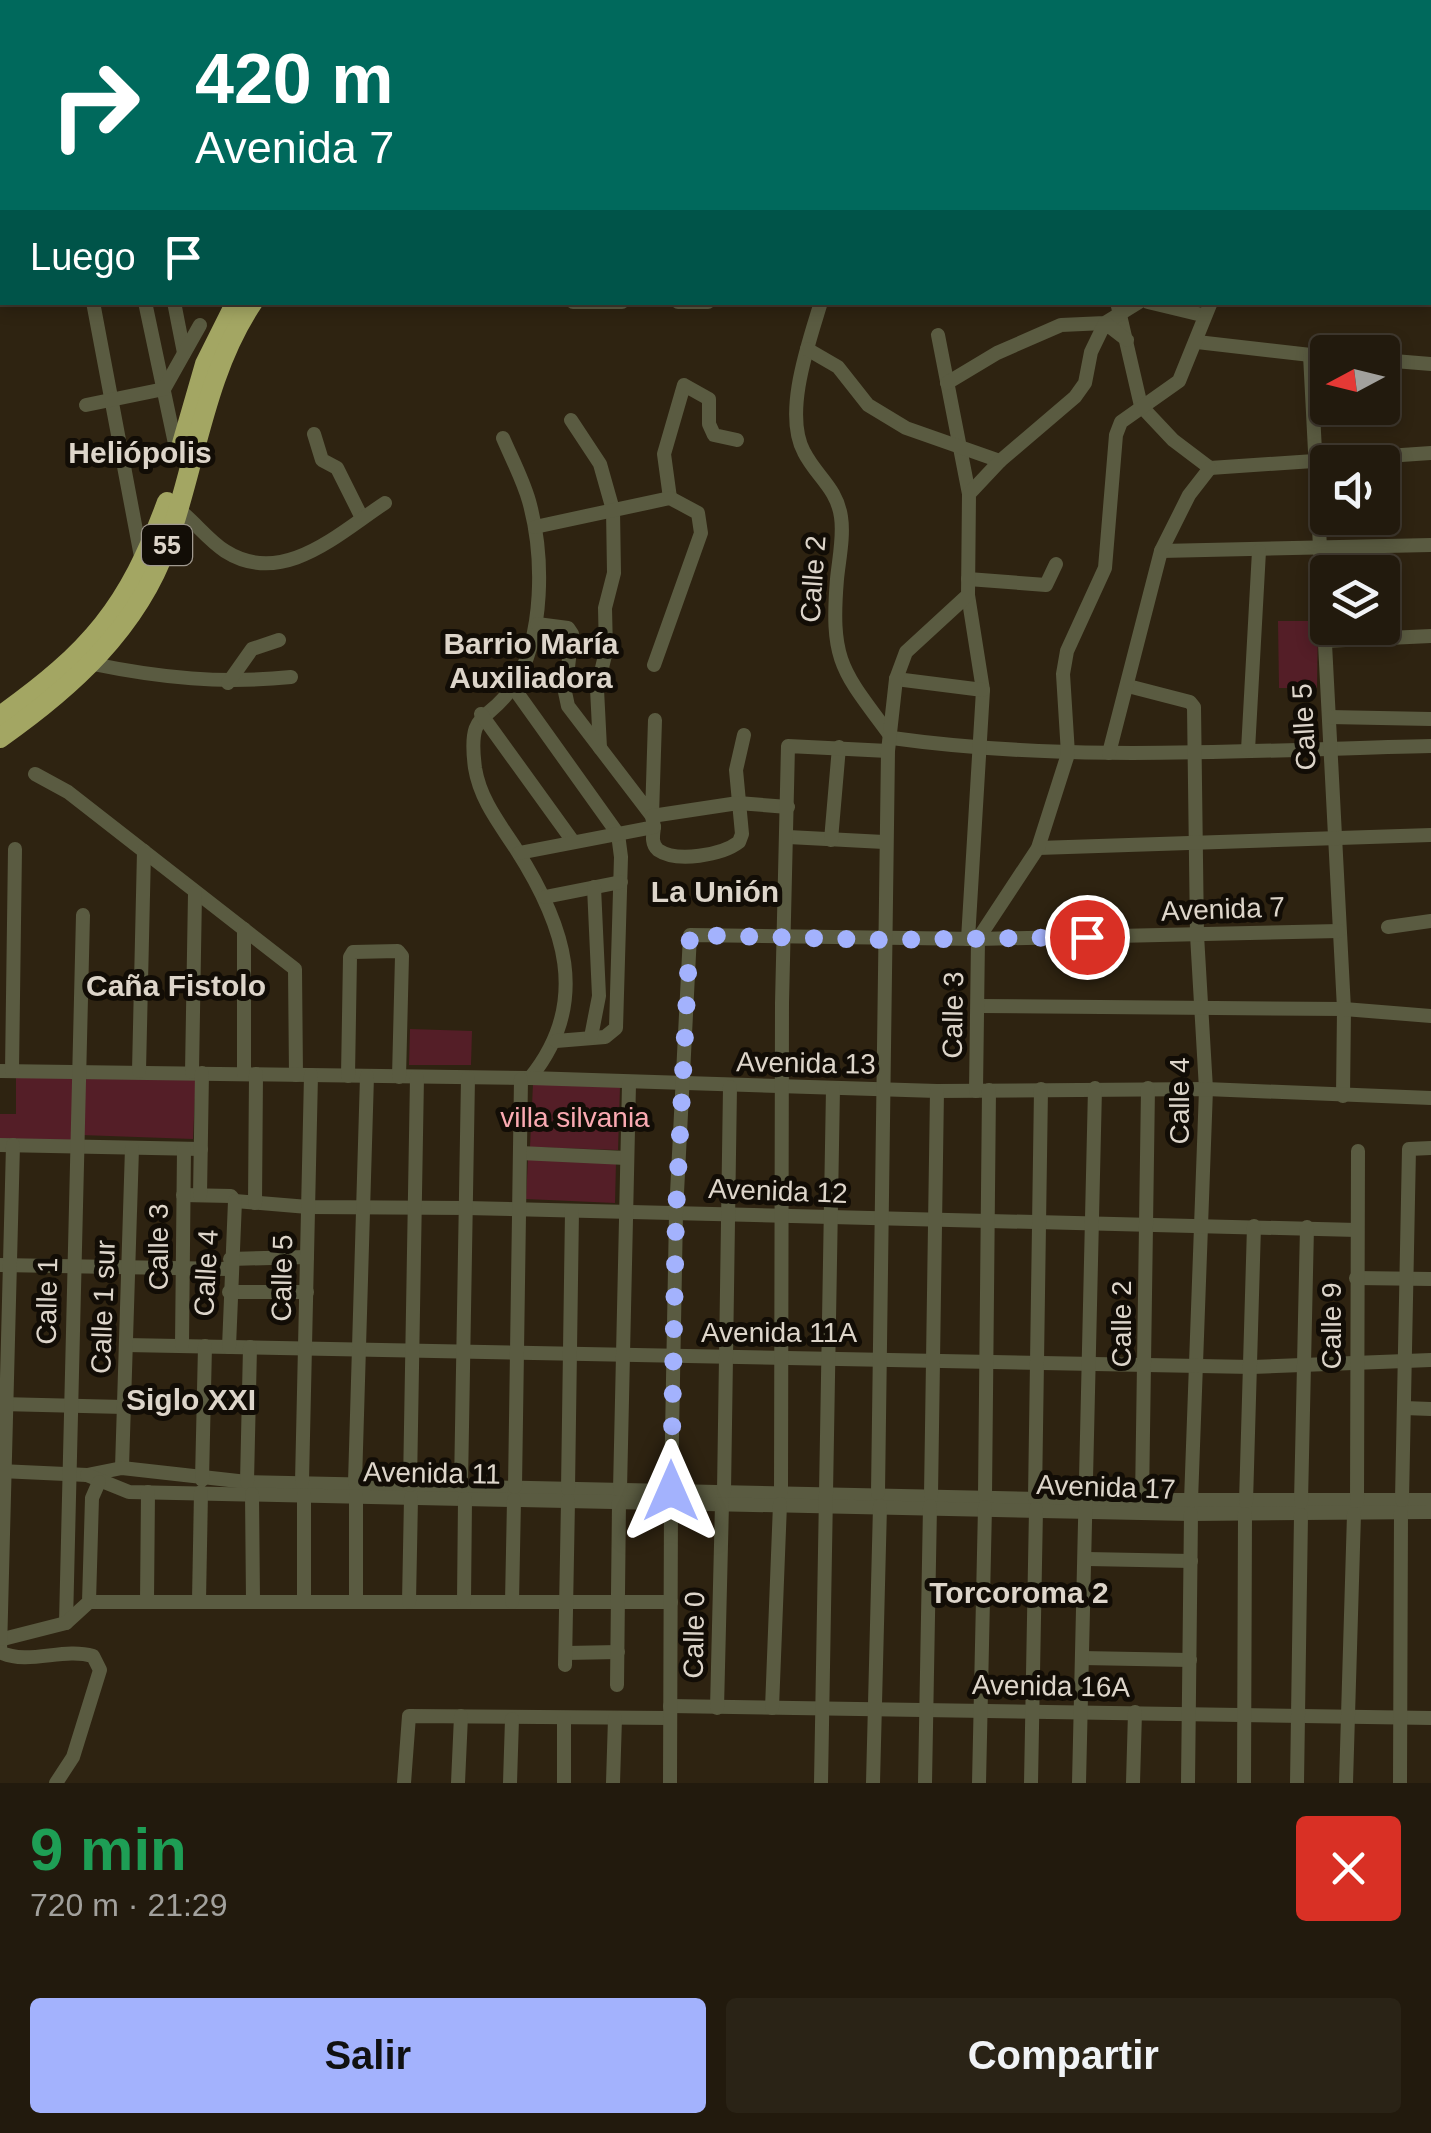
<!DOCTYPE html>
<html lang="es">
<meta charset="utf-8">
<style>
:root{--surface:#221a0d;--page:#2a2316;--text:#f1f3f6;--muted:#a2a19d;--line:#3f382e;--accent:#a3b2fd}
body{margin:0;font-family:Arial,sans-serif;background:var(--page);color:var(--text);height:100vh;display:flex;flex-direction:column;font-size:38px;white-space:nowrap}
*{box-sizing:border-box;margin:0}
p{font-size:32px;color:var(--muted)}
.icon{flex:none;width:55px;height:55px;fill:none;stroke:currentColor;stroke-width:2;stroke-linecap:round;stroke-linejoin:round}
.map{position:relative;height:1783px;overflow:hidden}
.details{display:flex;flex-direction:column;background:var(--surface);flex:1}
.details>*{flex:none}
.hud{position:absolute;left:0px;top:0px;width:1432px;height:305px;box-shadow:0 5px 15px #0003,0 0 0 2px var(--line);background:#00695c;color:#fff;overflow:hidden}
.needle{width:65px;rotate:263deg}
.buttons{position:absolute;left:1310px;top:335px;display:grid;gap:20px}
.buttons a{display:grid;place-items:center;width:90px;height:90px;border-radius:10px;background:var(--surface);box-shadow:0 5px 15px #0003,0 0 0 2px var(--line);font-size:50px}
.pin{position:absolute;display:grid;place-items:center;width:85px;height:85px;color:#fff;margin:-42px;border:5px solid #fff;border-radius:50%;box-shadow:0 2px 10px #0007}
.me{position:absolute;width:110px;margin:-55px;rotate:0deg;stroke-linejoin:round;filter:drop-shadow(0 0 8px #0008)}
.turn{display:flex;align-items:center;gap:35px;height:210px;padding:0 30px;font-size:45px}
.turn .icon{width:130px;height:130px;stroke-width:2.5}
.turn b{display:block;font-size:70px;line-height:85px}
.then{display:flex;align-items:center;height:95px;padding:0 30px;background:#0003;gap:20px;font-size:38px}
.round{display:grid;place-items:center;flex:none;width:105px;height:105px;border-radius:10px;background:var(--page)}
.headline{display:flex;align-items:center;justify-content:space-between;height:170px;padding:0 30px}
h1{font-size:60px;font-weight:700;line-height:75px;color:#1e9e55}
.primary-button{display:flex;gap:20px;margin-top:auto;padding:20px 30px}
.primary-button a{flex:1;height:115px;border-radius:10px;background:var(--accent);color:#111;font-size:40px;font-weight:700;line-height:115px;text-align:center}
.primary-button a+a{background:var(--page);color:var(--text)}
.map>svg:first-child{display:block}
</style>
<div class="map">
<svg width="1431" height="1783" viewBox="0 0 1431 1783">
<rect width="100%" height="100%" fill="#2e2311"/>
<g fill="#541e27">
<polygon points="1278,621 1318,621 1317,688 1279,688"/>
<polygon points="410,1029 472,1031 471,1065 409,1065"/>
<polygon points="196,1073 193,1139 81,1135 82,1074"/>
<polygon points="16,1074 73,1075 73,1142 0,1140 0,1114 16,1114"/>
<polygon points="533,1084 620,1087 618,1150 530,1147"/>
<polygon points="528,1159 616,1162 615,1203 526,1199"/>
</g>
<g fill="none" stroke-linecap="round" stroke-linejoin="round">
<g stroke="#305d2e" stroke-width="2.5">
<polyline points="58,0 62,2"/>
<polyline points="1430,90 1431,89"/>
</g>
<g stroke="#5a5b41" stroke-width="14">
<polyline points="1430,283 1431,283"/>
<polyline points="93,302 142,562"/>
<polyline points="145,302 177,453"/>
<polyline points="174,302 184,353"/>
<polyline points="573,302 622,302"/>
<polyline points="678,302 708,302"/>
<path d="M821 302C809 342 783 413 804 452 816 476 837 488 841 517 844 536 839 559 837 579 830 664 843 671 892 738 1071 763 1251 750 1431 746"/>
<polyline points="1117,302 1141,406 1173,440 1210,468 1431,453"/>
<polyline points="1148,302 1202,315"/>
<polyline points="938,335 969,494"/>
<polyline points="1197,342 1328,357"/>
<polyline points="807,349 838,367 868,405 906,428 1000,461"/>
<polyline points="1310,355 1344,1009 1343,1096"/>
<polyline points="1382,360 1431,364"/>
<polyline points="947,383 997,353 1061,325 1105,323 1139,302"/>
<polyline points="86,405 164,389 200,325"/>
<polyline points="571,420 600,464 613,510 614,573 605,608 606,651 597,689 600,748"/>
<polyline points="314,434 322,460 337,468 362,518"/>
<path d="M503 438C512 459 523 480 529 501 544 555 545 637 513 686 488 725 467 707 475 768 480 799 499 823 516 849 564 924 592 1002 530 1078"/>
<polyline points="670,498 664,454 684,385 709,399 709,424 714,435 737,440"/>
<path d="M178 509C194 521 208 540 225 551 283 588 339 533 385 503"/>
<polyline points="535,527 670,498 698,513 701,533 654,665"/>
<polyline points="1161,551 1431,545"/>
<polyline points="968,579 1046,585 1056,564"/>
<polyline points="968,595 983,690 968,939"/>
<polyline points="537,624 568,628 572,634 565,692 568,706 652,816 655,720"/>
<polyline points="1324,641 1431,636"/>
<path d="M93 664C161 678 222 684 291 677"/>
<polyline points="896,679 983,690"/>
<polyline points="228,683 252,649 279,640"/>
<polyline points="1128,686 1190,702 1194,707 1197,935 1206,1089 1191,1501"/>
<polyline points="513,687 618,834 621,857 616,1028 605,1037 556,1041"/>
<polyline points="481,714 572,840"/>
<polyline points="1329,717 1431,719"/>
<polyline points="1248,750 1259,551"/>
<polyline points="1109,753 1161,551 1189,495 1210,468"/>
<polyline points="35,774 68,792 295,969 296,1075"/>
<path d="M654 827C653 835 651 844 658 850 677 863 722 855 739 842L742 834 736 770 744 735"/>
<polyline points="788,837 884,842"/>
<polyline points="831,840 839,747"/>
<polyline points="1038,848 1431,835"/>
<polyline points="519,853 654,827 652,816 738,803 788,807"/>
<polyline points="545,897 621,882"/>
<polyline points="1388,927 1431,921"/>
<polyline points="979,1006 1344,1009 1431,1016"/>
<polyline points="591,1037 599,996 594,887"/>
<polyline points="0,1071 530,1078 937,1091 1206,1089 1431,1098"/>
<polyline points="12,1071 15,849"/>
<polyline points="139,1071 144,851"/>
<polyline points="192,1072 195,893"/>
<polyline points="244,1074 244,929"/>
<polyline points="348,1076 350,957 353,952 398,951 402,956 399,1077"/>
<polyline points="976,1091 978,939 1038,848 1068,754 1063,674 1067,651 1105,568 1116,435 1121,422 1179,381 1211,302"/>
<polyline points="0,1145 201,1149"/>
<polyline points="520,1153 626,1158"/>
<polyline points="183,1195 231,1196 235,1201 308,1207 466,1208 1357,1230"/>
<polyline points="200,1195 202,1073"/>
<polyline points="255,1203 256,1074"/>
<polyline points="230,1259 307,1257"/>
<polyline points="0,1265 229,1269"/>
<polyline points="1356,1278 1431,1279"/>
<polyline points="229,1292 307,1292"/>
<polyline points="126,1345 1252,1367 1431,1360"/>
<polyline points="182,1345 184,1149"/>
<polyline points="229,1347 235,1201"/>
<polyline points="1,1404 124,1407"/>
<polyline points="1404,1408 1431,1409"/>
<polyline points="122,1468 132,1148"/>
<polyline points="0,1471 87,1475 122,1468 247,1482 1088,1500 1431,1500"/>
<polyline points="87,1475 129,1492 1191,1514 1431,1512"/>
<polyline points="202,1480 205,1346"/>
<polyline points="247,1482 250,1347"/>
<polyline points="302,1482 311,1075"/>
<polyline points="355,1483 367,1076"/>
<polyline points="410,1485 417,1077"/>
<polyline points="461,1486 468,1078"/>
<polyline points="515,1487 521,1079"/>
<polyline points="568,1489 572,1211"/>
<polyline points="620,1490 629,1084"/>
<polyline points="671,1491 676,1213 690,935 978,939 1339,931"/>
<polyline points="781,1491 782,1003 788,746 888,751"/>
<polyline points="724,1492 730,1087"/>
<polyline points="878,1493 888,751 896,679 906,652 968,595 969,494 1000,461 1075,397 1085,383 1091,352 1105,323 1127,340"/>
<polyline points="252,1494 253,1601"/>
<polyline points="304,1495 304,1601"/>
<polyline points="931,1495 937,1091"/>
<polyline points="985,1496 989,1090"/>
<polyline points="1035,1498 1041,1089"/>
<polyline points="1402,1500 1409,1149 1431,1148"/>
<polyline points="1142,1501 1148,1088"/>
<polyline points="1357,1501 1358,1151"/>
<polyline points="1246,1502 1254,1226"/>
<polyline points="1301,1502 1307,1227"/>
<polyline points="1087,1559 1191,1561"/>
<polyline points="147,1601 148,1492"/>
<polyline points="199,1601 201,1492"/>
<polyline points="356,1601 356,1496"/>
<polyline points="89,1602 671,1602"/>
<polyline points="409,1602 411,1498"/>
<polyline points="464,1602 465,1499"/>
<polyline points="512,1602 514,1500"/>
<polyline points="66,1623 83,915"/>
<polyline points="3,1639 66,1623 89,1602 92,1498 99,1482"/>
<polyline points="0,1651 13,1145"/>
<path d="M0 1652C29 1666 62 1647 93 1656L100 1670 73 1757 56 1783"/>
<polyline points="566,1653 618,1652"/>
<polyline points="1082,1658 1190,1660"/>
<polyline points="565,1665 568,1501"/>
<polyline points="617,1685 619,1502"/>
<polyline points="670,1706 1431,1718"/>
<polyline points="717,1708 722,1504"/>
<polyline points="772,1708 780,1504"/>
<polyline points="404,1783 409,1716 670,1718"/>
<polyline points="458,1783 461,1716"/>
<polyline points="510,1783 512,1719"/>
<polyline points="564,1783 564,1719"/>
<polyline points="613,1783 615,1718"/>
<polyline points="670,1783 671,1503"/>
<polyline points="821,1783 833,1088"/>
<polyline points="873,1783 880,1506"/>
<polyline points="925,1783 930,1506"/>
<polyline points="979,1783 985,1507"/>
<polyline points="1031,1783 1036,1509"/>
<polyline points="1079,1783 1095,1088"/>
<polyline points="1133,1783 1135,1712"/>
<polyline points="1188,1783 1191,1514"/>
<polyline points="1244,1783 1245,1514"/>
<polyline points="1297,1783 1301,1515"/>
<polyline points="1346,1783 1354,1514"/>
<polyline points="1400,1783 1401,1513"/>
</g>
<polyline stroke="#8e915a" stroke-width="18" points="1430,109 1431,109"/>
<g stroke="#a3a663" stroke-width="20">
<polyline points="1098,2 1105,0"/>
<polyline points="1139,2 1142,0"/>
<polyline points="179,454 205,364 236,302"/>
<path d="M0 716C91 651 128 608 167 502"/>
<path d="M0 738C71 688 137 629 167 545 196 464 204 375 253 302"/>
</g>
</g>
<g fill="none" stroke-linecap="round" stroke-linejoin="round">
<polyline stroke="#a3b2fd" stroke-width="18" stroke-dasharray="0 32.4" points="671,1491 676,1213 690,935 884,940 1087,937"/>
</g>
<g text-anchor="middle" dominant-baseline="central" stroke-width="10" stroke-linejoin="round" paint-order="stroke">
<rect fill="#120d06" stroke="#a0998f" stroke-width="2.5" x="142" y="525" width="50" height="40" rx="8"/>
<g font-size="25" font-weight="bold" fill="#ddd5ca">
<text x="167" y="545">55</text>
</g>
<g font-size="28" fill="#ddd5ca" stroke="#120d06">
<text transform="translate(813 579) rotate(-86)">Calle 2</text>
<text transform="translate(1304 727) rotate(-93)">Calle 5</text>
<text transform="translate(1223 909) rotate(-2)">Avenida 7</text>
<text transform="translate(953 1015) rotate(-89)">Calle 3</text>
<text transform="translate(806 1063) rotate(1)">Avenida 13</text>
<text transform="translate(1179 1101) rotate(-90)">Calle 4</text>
<text transform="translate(778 1191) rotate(2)">Avenida 12</text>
<text transform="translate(158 1247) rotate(-90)">Calle 3</text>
<text transform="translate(206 1273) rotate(-87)">Calle 4</text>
<text transform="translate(282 1278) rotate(-89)">Calle 5</text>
<text transform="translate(47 1301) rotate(-89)">Calle 1</text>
<text transform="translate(103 1307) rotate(-88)">Calle 1 sur</text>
<text transform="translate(1121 1324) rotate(-90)">Calle 2</text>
<text transform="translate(1331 1326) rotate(-90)">Calle 9</text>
<text x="779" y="1332">Avenida 11A</text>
<text transform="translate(432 1473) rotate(1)">Avenida 11</text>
<text transform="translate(1106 1487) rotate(2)">Avenida 17</text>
<text transform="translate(694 1635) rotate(-89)">Calle 0</text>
<text transform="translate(1051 1686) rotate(1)">Avenida 16A</text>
</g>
<g font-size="28" fill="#fbaab2" stroke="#120d06">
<text x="575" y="1117">villa silvania</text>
</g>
<g font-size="30" font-weight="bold" fill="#ddd5ca" stroke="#120d06">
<text x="140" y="452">Heliópolis</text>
<text x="531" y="643">Barrio María<tspan x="531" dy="34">Auxiliadora</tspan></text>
<text x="715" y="891">La Unión</text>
<text x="176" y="985">Caña Fistolo</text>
<text x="191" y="1399">Siglo XXI</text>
<text x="1019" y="1592">Torcoroma 2</text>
</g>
</g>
</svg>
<div class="buttons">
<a><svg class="needle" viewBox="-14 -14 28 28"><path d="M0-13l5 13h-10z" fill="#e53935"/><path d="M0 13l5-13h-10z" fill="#a2a19d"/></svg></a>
<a><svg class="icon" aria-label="sound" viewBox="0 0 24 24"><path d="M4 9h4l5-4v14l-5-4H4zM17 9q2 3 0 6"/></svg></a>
<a><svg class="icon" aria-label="layers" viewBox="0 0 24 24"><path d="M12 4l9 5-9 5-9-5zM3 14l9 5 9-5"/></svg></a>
</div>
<div class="pin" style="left:1087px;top:937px;background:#d93025"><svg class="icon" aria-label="arrive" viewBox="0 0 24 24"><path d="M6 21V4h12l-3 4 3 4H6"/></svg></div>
<svg class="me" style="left:671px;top:1491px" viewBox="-20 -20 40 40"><path d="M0-17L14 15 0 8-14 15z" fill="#a3b2fd" stroke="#fff" stroke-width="4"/></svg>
<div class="hud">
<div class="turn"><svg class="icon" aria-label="right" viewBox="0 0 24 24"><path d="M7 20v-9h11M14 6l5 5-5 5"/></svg><div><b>420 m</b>Avenida 7</div></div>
<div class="then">Luego<svg class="icon" aria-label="arrive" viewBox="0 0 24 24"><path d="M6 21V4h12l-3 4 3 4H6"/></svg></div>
</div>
</div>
<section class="details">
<div class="headline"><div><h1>9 min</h1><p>720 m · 21:29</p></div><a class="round" style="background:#d93025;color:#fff"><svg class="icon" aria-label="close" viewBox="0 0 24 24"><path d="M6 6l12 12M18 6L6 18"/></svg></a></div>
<div class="primary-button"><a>Salir</a><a>Compartir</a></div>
</section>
